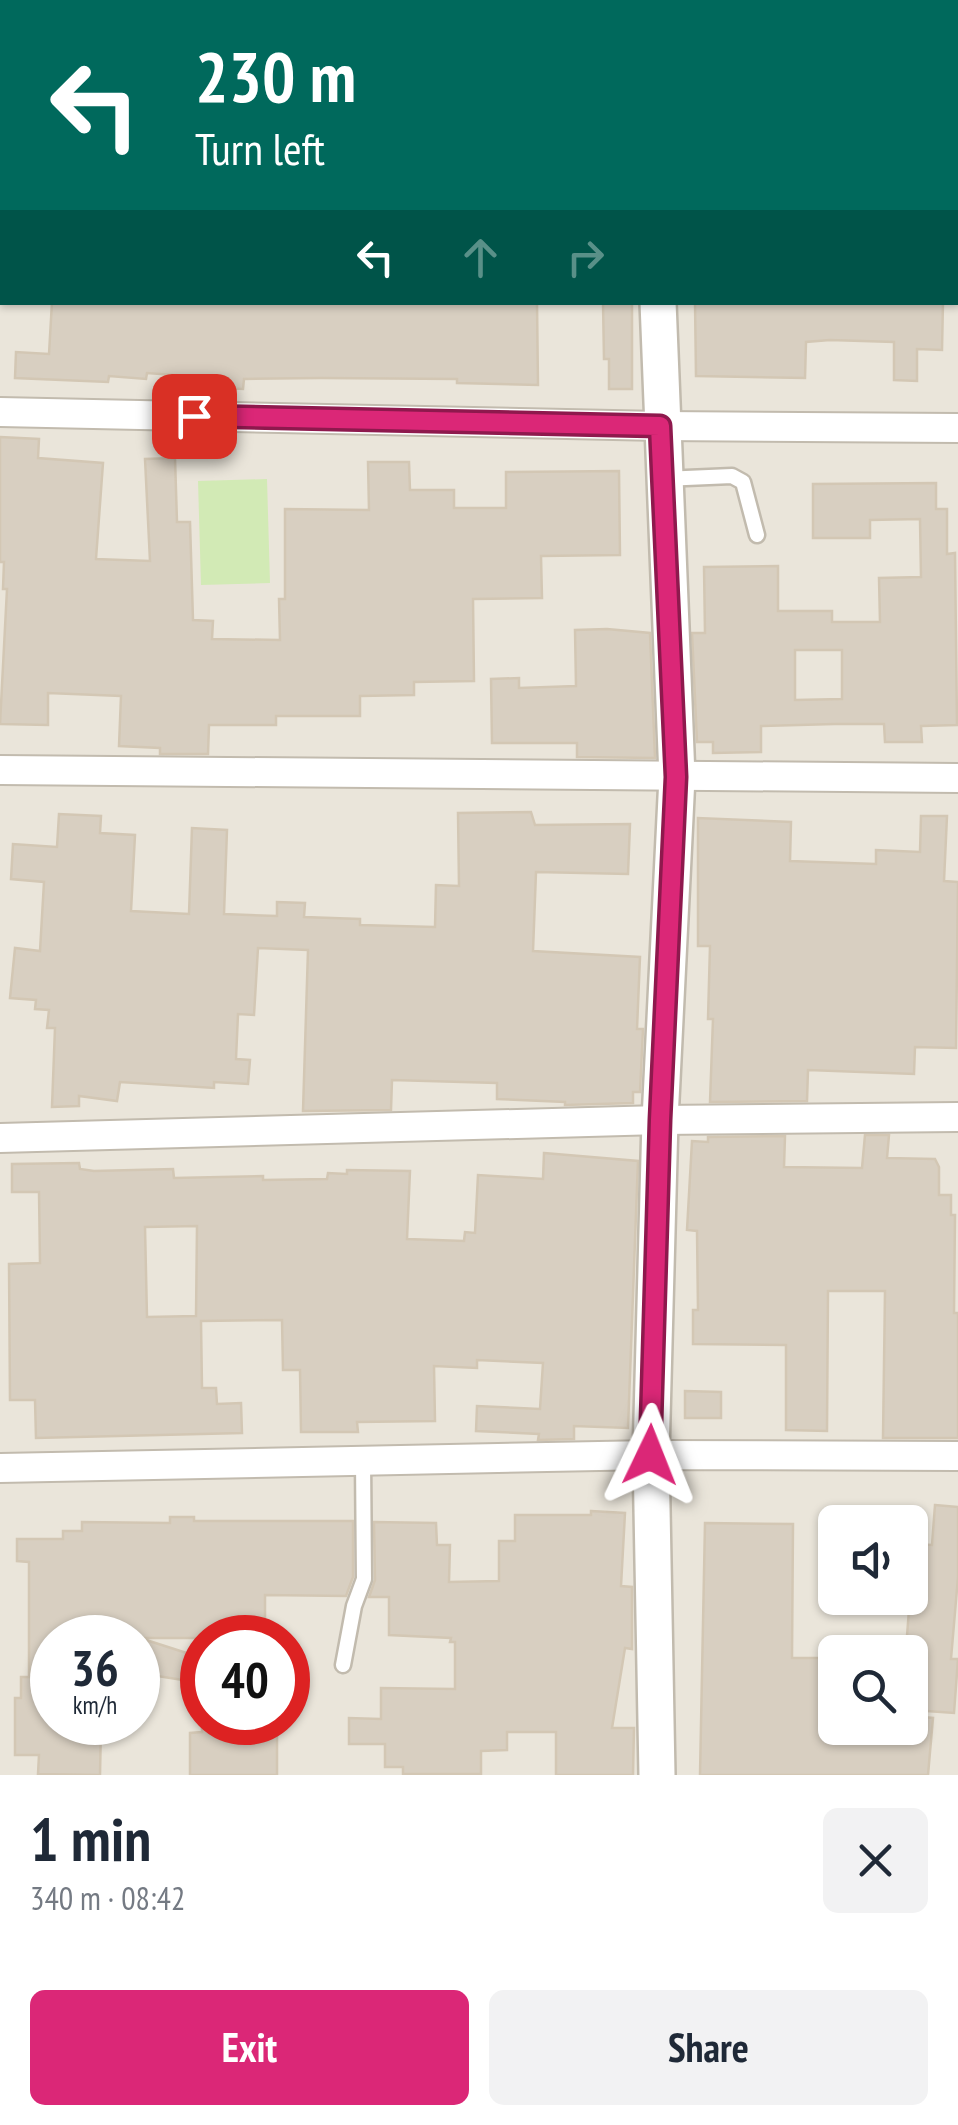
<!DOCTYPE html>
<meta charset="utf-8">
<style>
:root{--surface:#fff;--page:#f2f2f3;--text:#1f2937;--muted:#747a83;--accent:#db2777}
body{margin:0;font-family:"PT Sans Narrow",sans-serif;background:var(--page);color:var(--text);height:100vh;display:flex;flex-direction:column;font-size:38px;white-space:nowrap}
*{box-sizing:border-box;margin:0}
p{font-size:32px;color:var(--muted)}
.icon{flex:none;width:55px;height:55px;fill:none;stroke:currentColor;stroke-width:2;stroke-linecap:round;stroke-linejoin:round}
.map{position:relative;height:1775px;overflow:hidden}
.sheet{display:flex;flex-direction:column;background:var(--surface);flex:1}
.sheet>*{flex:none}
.banner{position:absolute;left:0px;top:0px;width:960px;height:305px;box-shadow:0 2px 8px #0004;background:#00695c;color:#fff;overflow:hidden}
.tools{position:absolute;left:818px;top:1505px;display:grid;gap:20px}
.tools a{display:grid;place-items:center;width:110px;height:110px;border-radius:15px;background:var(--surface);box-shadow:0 2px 8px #0004;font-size:50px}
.speed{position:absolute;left:30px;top:1615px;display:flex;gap:20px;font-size:50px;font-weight:700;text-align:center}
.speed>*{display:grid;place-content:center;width:130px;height:130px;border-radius:50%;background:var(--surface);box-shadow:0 2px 8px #0004;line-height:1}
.speed small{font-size:25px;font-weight:400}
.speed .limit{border:15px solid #d22;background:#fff;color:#111}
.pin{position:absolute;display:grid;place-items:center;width:85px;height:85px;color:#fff;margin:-42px;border-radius:20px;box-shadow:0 5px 15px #0006}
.me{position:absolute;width:110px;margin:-55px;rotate:2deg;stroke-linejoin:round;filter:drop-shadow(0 0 8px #0008)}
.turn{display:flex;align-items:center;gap:35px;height:210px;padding:0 30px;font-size:45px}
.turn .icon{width:130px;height:130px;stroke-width:2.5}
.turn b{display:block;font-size:70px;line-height:85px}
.lanes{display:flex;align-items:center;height:95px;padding:0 30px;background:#0003;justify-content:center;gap:50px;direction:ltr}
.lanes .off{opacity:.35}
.round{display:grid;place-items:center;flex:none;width:105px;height:105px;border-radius:15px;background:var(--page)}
.headline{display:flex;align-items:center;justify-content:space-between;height:170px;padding:0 30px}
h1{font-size:60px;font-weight:700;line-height:75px}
.primary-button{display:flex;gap:20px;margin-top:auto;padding:20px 30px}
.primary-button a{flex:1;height:115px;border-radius:15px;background:var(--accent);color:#fff;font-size:40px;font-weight:700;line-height:115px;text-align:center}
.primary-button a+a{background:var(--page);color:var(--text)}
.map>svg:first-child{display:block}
</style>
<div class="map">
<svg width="958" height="1775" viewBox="0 0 958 1775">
<rect width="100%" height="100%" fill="#f6f3ec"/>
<path fill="#eae5da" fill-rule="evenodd" d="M0 0H958V1775H0ZM2 2H958V302H2ZM835 1522H910V1598H835ZM52 1638H138V1722H52ZM202 1638H288V1722H202ZM835 1652H910V1728H835Z"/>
<polygon fill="#d2eab5" points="267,479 270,583 201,585 198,481"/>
<g fill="#d8cfc1" stroke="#d3c7b4" stroke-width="2.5" fill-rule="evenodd">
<polygon points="52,302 537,302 538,385 457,383 457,379 321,378 244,379 243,389 202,387 202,377 147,373 146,379 109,376 108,382 15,378 16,352 49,354"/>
<polygon points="603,302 632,302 632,389 609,389 609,359 604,359"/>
<polygon points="695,302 943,302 942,350 917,349 917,381 894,380 894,342 830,340 806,342 805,378 696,376"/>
<polygon points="0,437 39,439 38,458 103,463 96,559 150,561 145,459 175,458 177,522 190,522 193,620 213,621 212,639 280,640 279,599 285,599 285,509 369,510 368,462 409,462 410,490 454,490 454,508 506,508 506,472 619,471 620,555 541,556 542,598 473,599 474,681 414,682 414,695 360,696 360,716 276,716 276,725 209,725 208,754 160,754 160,748 119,746 121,696 48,693 48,725 0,724 7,589 3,589 4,562 0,562"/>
<path d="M936 483V509H947V554L955 553 957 725 921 726 922 742H885L884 724H835L761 726V752L713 753V742H697L692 633H705L704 567 778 566V611H832V622H880L879 578 921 577 920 519 870 520V538H813V484ZM795 650H842V699L795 700Z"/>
<polygon points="607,629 650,633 655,758 577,757 577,743 492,743 491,679 519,678 519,688 576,686 575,630"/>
<polygon points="531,812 535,825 630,824 628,874 536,872 533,951 640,957 637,1029 643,1029 640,1092 633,1092 633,1103 565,1105 565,1102 497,1099 497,1083 392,1080 391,1110 303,1111 308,950 258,948 254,1015 238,1014 236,1059 250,1060 248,1084 214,1082 214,1088 120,1082 117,1101 79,1096 79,1106 52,1107 55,1028 47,1028 49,1010 35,1009 36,1000 10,998 15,948 40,951 44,882 11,879 13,844 57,847 59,814 101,816 100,833 135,835 131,911 189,914 192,828 227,830 224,914 277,916 277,902 305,903 304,917 360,919 360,925 435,927 436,885 459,886 458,813"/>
<polygon points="921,816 947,816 944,881 958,882 956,1048 915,1047 914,1074 808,1070 807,1101 710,1102 713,1019 708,1019 710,946 698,946 698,818 791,822 790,861 876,864 876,850 920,852"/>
<polygon points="865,1135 889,1135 887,1158 935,1159 939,1167 939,1195 951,1195 951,1215 955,1215 954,1313 958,1313 958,1438 883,1438 885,1291 828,1291 827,1431 786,1430 786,1345 693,1344 693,1310 698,1310 697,1231 687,1230 692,1141 708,1142 708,1137 785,1136 784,1167 862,1168"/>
<path d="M544 1153 638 1161 628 1428 574 1426V1439L538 1440 539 1434 476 1431 477 1406 540 1409 543 1363 477 1360V1368L434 1366 435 1421 357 1422 358 1432H301L300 1370H283L282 1320 201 1321 202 1388H216L217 1404 241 1403 242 1433 36 1438 35 1400H10L9 1264 40 1263 39 1192H12V1164L79 1163 80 1169 94 1171 173 1169 174 1178 263 1176V1180L327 1179 328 1173 347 1174V1170L410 1171 407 1239 464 1241 465 1232 475 1233 478 1175 543 1179ZM197 1226 196 1316 147 1317 145 1227Z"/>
<polygon points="685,1391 721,1392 721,1418 685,1418"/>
<polygon points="935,1505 958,1507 958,1577 951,1659 958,1659 954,1713 913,1710 917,1650 906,1649 914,1544 932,1545"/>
<polygon points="591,1511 625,1513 621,1586 632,1587 632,1649 625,1648 612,1728 634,1728 633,1775 556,1775 556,1732 507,1732 507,1750 481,1751 481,1774 403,1774 403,1767 385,1767 385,1744 349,1744 349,1718 381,1719 381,1688 455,1689 455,1642 450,1642 451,1638 389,1635 389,1597 369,1597 375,1580 374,1522 436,1523 437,1545 450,1545 449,1582 499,1581 499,1541 515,1541 515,1515 591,1515"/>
<polygon points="170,1517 194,1517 194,1521 353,1521 353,1577 346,1596 265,1595 265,1638 140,1638 202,1658 202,1683 138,1673 138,1638 52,1638 52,1722 59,1722 59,1726 101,1726 100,1775 38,1774 39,1755 15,1755 15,1698 21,1698 21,1677 29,1677 29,1562 17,1561 17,1539 63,1539 63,1531 82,1531 82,1522 170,1523"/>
<polygon points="705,1523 793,1524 792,1658 835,1658 835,1728 910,1728 910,1716 933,1718 928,1775 700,1775"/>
<polygon points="202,1722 277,1722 277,1775 190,1775 190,1733 202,1732"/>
</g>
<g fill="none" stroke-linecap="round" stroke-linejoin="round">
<defs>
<g id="service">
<polyline points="663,479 732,476 743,482 757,535"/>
<polyline points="343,1665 354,1606 364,1579 363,1460"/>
</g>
<g id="minor">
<polyline points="0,63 2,63"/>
<polyline points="0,412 660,426 958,428"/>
<polyline points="0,770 958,778"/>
<polyline points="0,1138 660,1120 958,1117"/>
<polyline points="0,1468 651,1455 958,1456"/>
</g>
<g id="tertiary">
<polyline points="655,2 656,0"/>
<polyline points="657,1775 651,1455 660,1120 677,777 658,302"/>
</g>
</defs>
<use href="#service" stroke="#c2bbae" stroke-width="19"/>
<use href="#minor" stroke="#c2bbae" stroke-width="32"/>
<use href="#tertiary" stroke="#c2bbae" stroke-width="40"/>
<use href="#service" stroke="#fff" stroke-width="14"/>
<use href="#minor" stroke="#fff" stroke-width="28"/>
<use href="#tertiary" stroke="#fff" stroke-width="35"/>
</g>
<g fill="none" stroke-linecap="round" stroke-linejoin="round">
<defs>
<polyline id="route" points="194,416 660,426 676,777 660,1120 650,1455"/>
</defs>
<use href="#route" stroke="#8e194d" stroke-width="25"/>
<use href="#route" stroke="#db2777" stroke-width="18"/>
</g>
</svg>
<div class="tools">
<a><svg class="icon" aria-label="sound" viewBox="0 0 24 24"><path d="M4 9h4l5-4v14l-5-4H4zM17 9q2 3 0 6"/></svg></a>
<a><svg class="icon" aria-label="search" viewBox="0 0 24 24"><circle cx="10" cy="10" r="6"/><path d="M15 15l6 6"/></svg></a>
</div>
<div class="speed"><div>36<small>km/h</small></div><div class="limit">40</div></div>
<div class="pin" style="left:194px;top:416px;background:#d93025"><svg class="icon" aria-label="arrive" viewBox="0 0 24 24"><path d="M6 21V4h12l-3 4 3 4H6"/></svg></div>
<svg class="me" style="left:650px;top:1455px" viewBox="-20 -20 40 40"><path d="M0-17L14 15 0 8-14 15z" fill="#db2777" stroke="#fff" stroke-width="4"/></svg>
<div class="banner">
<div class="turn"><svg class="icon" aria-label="left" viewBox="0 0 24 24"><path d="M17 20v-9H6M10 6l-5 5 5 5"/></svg><div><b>230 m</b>Turn left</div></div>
<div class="lanes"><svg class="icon" aria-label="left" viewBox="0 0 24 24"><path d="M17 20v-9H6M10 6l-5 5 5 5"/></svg><svg class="icon off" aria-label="ahead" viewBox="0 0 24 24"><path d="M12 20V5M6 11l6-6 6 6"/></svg><svg class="icon off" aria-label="right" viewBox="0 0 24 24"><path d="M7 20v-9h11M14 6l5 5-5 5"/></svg></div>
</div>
</div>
<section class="sheet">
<div class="headline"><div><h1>1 min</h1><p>340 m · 08:42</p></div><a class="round"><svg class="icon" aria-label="close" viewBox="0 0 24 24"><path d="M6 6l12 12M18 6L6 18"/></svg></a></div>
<div class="primary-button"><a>Exit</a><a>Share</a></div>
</section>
